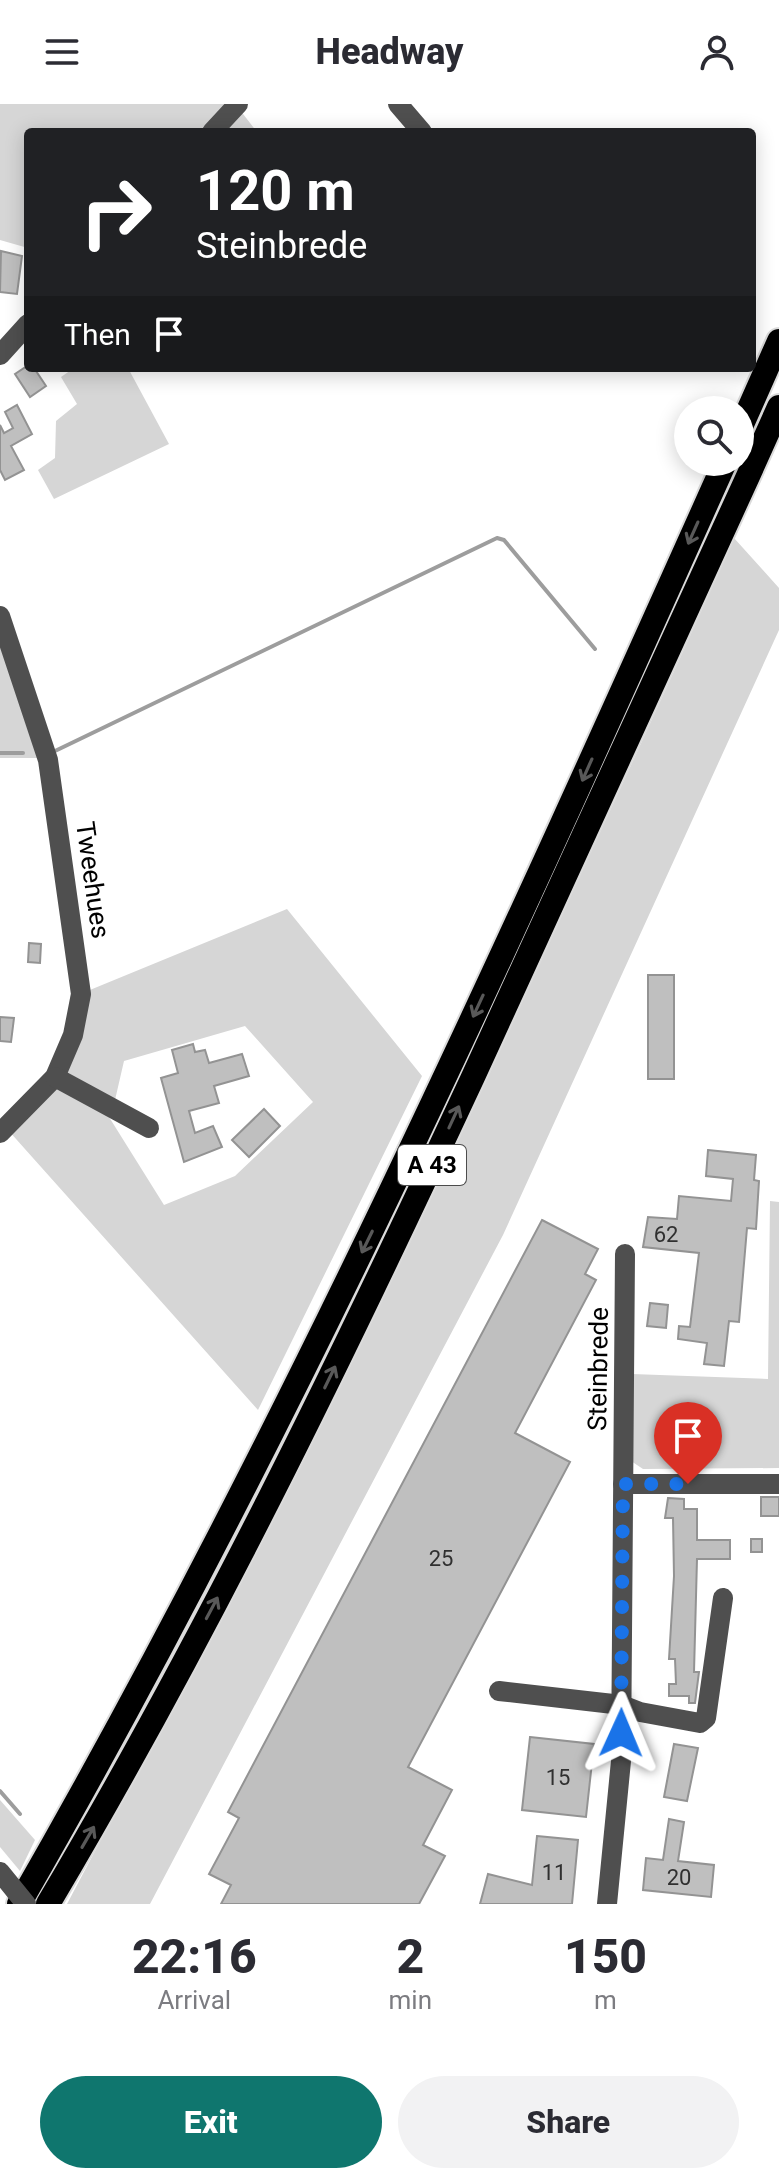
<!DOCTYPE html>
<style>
:root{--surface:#fff;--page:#f2f2f3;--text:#2b2b33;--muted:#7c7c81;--accent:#0f766e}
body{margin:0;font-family:Roboto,sans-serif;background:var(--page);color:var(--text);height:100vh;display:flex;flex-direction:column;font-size:30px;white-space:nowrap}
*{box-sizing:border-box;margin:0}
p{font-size:26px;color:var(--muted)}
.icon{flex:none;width:44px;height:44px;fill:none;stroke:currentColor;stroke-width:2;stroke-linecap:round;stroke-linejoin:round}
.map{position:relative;height:1800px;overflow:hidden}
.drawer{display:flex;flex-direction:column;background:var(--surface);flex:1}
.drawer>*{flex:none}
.guide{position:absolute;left:24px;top:24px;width:732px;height:244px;border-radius:8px;box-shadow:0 4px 20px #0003;background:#202124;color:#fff;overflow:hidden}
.buttons{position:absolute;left:674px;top:292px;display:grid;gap:16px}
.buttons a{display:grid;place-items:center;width:80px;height:80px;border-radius:50%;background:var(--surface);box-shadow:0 4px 20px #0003;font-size:40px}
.pin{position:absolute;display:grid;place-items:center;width:68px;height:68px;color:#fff;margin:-82px -34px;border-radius:50% 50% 50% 0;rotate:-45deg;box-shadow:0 0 8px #0007}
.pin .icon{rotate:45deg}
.me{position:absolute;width:88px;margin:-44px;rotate:1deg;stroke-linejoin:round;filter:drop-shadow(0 0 6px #0008)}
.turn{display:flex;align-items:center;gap:28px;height:168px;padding:0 40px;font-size:36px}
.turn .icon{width:104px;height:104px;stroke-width:2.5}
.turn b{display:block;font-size:56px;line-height:68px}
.then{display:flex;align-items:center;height:76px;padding:0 40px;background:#0003;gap:16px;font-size:30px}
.eta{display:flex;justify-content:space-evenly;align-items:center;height:136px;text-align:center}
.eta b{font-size:48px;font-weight:800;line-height:56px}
.primary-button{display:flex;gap:16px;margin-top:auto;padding:16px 40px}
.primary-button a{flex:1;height:92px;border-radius:48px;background:var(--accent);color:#fff;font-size:32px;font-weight:800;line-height:92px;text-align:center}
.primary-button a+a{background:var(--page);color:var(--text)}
header{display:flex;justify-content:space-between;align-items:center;height:104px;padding:0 40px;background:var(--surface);font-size:36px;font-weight:800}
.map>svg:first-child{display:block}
</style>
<header><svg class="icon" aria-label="menu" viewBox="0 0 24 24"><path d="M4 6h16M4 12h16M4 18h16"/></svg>Headway<svg class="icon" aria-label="person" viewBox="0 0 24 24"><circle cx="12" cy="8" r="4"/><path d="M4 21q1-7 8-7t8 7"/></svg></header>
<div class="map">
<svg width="779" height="1800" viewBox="0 0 779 1800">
<rect width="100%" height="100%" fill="#fff"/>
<g fill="#d6d6d6">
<polygon points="0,0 226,0 205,28 28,28 28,144 0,136"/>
<polygon points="240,6 257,28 219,28"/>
<polygon points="74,264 128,264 169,340 54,395 38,366 55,354 56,317 77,300 61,273"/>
<path d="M734 434 779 484V526L503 1131 150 1800H67C305 1352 527 897 734 434Z"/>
<polygon points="0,527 39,654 0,654"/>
<polygon points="287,805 422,972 258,1306 8,1026 57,980 104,1005 164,1101 235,1072 313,998 245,922 124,957 115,996 65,967 85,888"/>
<polygon points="770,1097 779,1098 779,1364 643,1365 631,1357 632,1270 768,1275"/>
<polygon points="0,1696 35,1736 20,1767 0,1743"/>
</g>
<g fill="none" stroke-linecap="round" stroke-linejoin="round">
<g stroke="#9d9d9d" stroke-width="4">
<polyline points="55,647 497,434 504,436 595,545"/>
<polyline points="0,649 23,649"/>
<polyline points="0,1687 20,1710"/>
</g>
</g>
<g fill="#bfbfbf" stroke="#939393" stroke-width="2">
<polygon points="1,147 22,152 17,190 0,188"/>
<polygon points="24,264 34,264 46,282 30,293 15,270"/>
<polygon points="17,301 32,330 11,342 24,366 5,376 0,366 0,321 4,329 13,324 5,308"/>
<polygon points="29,839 41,840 40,859 28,858"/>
<rect x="648" y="871" width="26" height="104"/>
<polygon points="0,913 14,914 11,938 0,937"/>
<polygon points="193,940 195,948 205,946 209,959 242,950 249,972 214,982 219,999 189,1007 195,1029 213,1022 222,1043 184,1058 161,974 178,969 172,946"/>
<polygon points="264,1005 280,1022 249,1053 232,1036"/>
<polygon points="708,1046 756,1051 754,1076 759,1077 756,1125 747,1124 739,1218 729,1217 724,1262 704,1260 707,1239 678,1235 679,1222 690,1223 699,1149 643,1143 648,1113 677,1115 679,1092 731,1097 733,1075 706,1072"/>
<polygon points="542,1116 598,1145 585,1170 596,1176 515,1329 570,1358 408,1663 452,1686 423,1741 445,1752 419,1800 221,1800 231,1781 209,1770 239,1714 228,1708"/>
<polygon points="650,1199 668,1201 666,1224 647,1222"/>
<rect x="761" y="1393" width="18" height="19"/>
<polygon points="668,1394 684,1395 684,1405 697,1405 697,1436 730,1436 730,1455 697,1455 694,1568 699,1568 695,1599 689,1599 689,1592 669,1592 669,1580 676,1580 675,1555 669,1555 674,1472 673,1414 665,1414"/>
<rect x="751" y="1435" width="11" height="13"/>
<polygon points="530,1633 594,1640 586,1713 522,1706"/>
<polygon points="674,1640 698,1644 687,1697 664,1693"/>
<polygon points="669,1715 684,1718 678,1757 714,1761 711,1793 643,1786 646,1754 663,1756"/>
<polygon points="537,1732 578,1736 572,1800 480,1800 488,1770 532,1781"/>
</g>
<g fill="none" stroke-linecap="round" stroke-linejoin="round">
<defs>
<g id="highway">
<polyline points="740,325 779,237"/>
<path d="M19 1800C286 1336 506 847 725 358"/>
<path d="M48 1800C206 1534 342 1254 473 973 577 750 679 527 779 303"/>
</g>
</defs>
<use href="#highway" stroke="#dbdbdb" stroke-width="28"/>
<g stroke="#4f4f4f" stroke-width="20">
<polyline points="398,0 422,28"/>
<polyline points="212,28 238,0"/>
<polyline points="0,251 28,220"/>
<polyline points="0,512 48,656 81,890 73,931 55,973 0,1029"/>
<polyline points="55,973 149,1024"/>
<polyline points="623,1380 779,1380"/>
<polyline points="499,1587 622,1601 640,1608 700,1619 706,1614 723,1494"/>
<polyline points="607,1800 621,1657 625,1150"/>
</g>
<use href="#highway" stroke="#000" stroke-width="24"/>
<polyline stroke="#4f4f4f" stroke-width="20" points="0,1768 26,1800"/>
</g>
<defs><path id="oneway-shaft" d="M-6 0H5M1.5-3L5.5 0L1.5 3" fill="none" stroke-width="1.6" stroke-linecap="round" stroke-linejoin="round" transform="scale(2)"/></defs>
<g stroke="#595959">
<use href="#oneway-shaft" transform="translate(693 429) rotate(114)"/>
<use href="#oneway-shaft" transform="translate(587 666) rotate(114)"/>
<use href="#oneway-shaft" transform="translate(478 902) rotate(115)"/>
<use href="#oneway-shaft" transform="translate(454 1013) rotate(-65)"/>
<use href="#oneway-shaft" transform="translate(367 1138) rotate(116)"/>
<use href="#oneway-shaft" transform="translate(330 1273) rotate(-64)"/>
<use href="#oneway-shaft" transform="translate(212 1504) rotate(-62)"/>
<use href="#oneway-shaft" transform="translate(88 1733) rotate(-60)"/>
</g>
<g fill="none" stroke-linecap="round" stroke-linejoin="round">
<polyline stroke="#1a73e8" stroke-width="14" stroke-dasharray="0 25.2" points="621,1629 623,1380 688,1380"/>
</g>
<g text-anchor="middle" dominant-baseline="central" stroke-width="7" stroke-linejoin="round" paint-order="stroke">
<g font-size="22" fill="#303030">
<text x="666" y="1130">62</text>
<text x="441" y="1454">25</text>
<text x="558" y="1673">15</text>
<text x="554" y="1768">11</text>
<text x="679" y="1773">20</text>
</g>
<rect fill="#fff" stroke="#4c4c4c" stroke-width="2" x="398" y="1041" width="68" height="40" rx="6"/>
<g font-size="24" font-weight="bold" fill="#000">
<text x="432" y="1061">A 43</text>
</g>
<g font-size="26" fill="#000" stroke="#fff">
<text transform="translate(93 776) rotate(82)">Tweehues</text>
<text transform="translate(598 1265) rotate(-89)">Steinbrede</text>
</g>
</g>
</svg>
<div class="buttons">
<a><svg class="icon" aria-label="search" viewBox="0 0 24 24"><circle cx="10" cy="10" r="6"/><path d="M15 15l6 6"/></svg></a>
</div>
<div class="pin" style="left:688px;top:1380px;background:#d93025"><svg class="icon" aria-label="arrive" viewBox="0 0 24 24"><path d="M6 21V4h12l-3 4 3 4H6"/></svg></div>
<svg class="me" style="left:621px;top:1629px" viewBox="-20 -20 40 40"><path d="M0-17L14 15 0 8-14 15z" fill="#1a73e8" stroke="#fff" stroke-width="4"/></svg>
<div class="guide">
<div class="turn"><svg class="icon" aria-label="right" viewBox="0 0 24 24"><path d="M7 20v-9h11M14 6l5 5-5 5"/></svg><div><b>120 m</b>Steinbrede</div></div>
<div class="then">Then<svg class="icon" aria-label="arrive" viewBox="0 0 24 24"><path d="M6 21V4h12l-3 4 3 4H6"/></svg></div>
</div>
</div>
<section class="drawer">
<div class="eta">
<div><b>22:16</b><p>Arrival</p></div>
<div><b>2</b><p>min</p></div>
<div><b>150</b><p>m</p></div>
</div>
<div class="primary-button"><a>Exit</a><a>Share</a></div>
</section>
